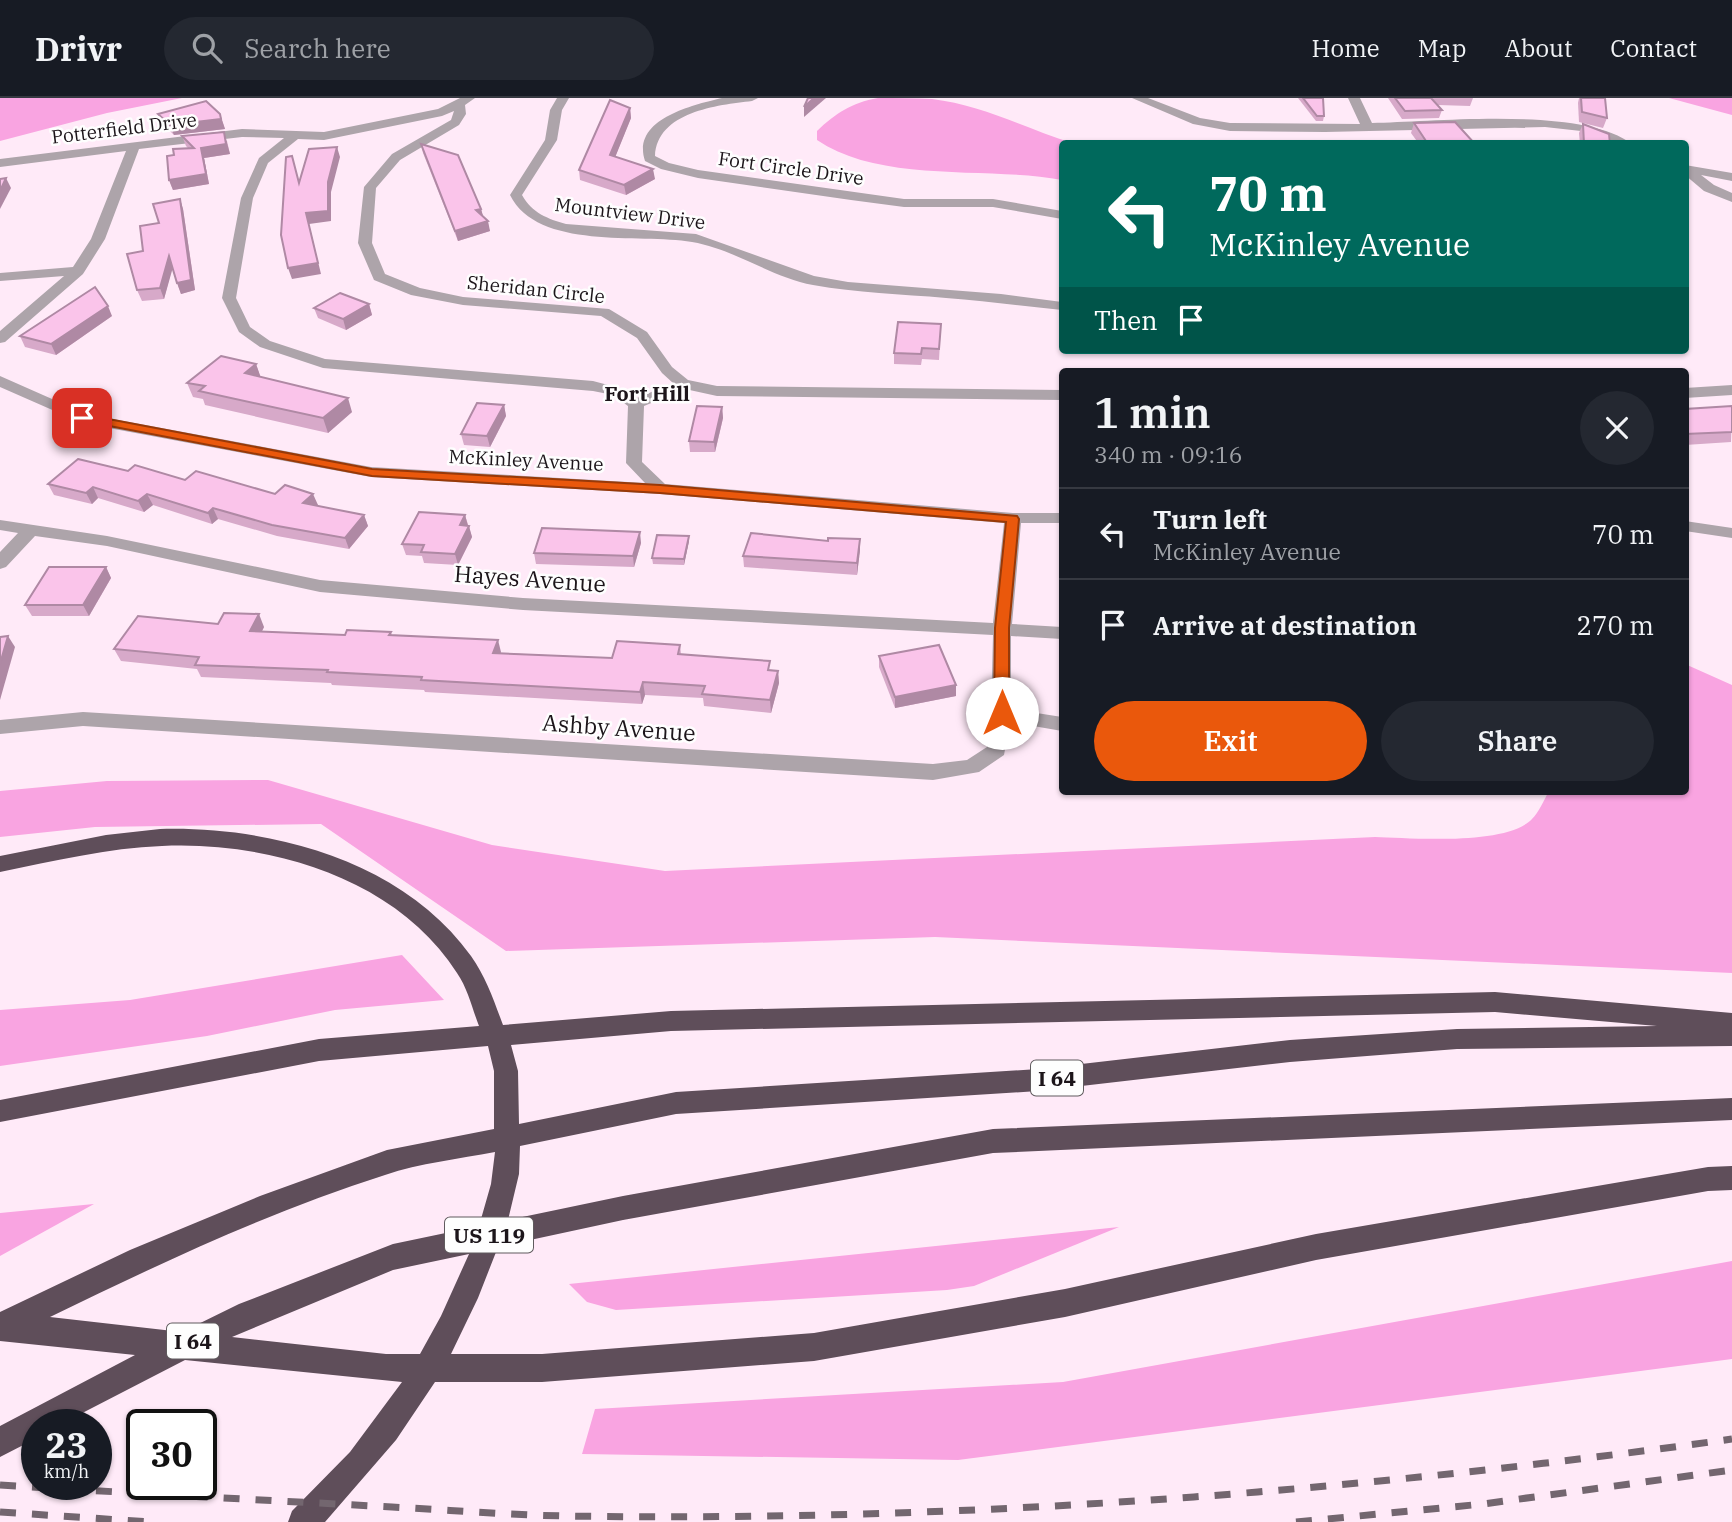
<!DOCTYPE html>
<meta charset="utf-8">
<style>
:root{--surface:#171b24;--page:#242831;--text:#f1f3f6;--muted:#9ea1a6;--line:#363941;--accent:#ea580c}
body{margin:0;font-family:"IBM Plex Serif",serif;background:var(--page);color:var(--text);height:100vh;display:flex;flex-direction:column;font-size:26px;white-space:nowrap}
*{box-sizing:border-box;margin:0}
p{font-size:23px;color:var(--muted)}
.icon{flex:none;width:38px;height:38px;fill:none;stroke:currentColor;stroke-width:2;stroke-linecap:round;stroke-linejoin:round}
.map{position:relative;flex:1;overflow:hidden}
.details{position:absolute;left:1059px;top:270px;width:630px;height:427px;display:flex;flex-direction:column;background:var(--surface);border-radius:7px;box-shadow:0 2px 5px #0004}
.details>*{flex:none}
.guide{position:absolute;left:1059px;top:42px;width:630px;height:214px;border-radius:7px;box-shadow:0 2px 5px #0004;background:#00695c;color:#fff;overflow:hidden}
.speed{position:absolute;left:21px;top:1311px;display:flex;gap:14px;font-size:35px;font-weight:700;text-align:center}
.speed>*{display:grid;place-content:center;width:91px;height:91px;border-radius:50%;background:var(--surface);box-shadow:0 2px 5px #0004;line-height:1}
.speed small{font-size:18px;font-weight:400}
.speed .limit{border:4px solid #111;border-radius:10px;background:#fff;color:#111}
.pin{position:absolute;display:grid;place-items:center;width:60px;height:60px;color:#fff;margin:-30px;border-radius:14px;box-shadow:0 4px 10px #0006}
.me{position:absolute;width:77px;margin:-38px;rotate:0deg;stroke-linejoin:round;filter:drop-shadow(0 0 5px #0008)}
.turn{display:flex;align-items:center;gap:24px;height:147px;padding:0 35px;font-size:32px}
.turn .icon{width:91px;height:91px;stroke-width:2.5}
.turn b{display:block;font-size:49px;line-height:60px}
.then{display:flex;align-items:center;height:66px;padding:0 35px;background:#0003;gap:14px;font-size:26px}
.round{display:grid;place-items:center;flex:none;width:74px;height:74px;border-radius:37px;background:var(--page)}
.summary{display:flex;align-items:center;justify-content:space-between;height:119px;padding:0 35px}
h1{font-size:42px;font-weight:600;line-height:52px}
.primary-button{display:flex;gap:14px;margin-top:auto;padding:14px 35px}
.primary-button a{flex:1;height:80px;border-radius:42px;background:var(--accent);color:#fff;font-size:28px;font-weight:600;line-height:80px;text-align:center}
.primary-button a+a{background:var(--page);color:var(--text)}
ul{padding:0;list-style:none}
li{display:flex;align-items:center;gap:21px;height:91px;padding:0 35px;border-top:2px solid var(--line)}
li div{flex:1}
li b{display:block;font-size:26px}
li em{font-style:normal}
header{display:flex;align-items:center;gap:42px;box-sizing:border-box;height:98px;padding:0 35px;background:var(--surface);border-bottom:2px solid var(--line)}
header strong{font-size:33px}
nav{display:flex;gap:38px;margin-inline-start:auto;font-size:24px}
.search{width:490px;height:63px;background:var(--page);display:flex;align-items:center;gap:18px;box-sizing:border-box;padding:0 24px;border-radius:38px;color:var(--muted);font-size:26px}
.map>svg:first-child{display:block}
</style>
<header>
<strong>Drivr</strong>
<div class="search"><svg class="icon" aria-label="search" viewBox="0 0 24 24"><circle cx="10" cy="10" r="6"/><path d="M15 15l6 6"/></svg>Search here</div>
<nav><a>Home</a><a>Map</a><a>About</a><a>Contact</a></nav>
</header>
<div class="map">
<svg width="1732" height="1424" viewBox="0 0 1732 1424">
<rect width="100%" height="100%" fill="#ffeaf8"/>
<g fill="#f9a4e1">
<polygon points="0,0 182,0 107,15 0,43"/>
<path d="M878 0C896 0 914 0 932 1 982 7 1025 30 1072 45L1062 46V82C990 68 881 86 817 42V33C836 15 851 5 878 0Z"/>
<polygon points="1669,0 1732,0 1732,17"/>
<path d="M1685 566 1732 587V875L935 839 506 853 321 726 95 729 0 739V693L107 683 268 682 492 747 665 773 1375 739C1410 740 1506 748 1532 721 1539 714 1544 702 1549 693H1685Z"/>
<polygon points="402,857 444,902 335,912 207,938 0,968 0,912 130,902"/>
<polygon points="94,1106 0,1158 0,1115"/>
<polygon points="1119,1129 974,1188 947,1192 616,1212 587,1204 569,1186"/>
<polygon points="1732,1163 1732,1261 958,1362 582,1356 595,1311 1063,1284"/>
</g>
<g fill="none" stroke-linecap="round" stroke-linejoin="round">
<g fill="#ada4aa" fill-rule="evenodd">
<path d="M460 0H475L465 7 466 16 459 27 400 62 376 90 372 145 385 176 420 190 463 199 609 211 647 234 672 269 688 282 717 288 1062 292V302L717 298 685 291 644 308 642 364 665 386 1013 415H1062V425H1021L1012 526 1062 529V541L1011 538V611L1062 619V633L1010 624 1004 657 979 674 933 682 83 628 0 636V622L83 614 933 666 967 662 987 649 991 616 993 537 523 512 320 494 107 448 35 438 6 469 0 471V454L18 435 0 432V422L107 438 320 482 523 500 993 525 1004 425 660 396 371 379 82 325 0 289V278L86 316 371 369 645 385 626 365 628 308 613 297 593 293 323 270 260 249 239 234 222 200 241 100 259 60 284 40 242 39 139 51 105 141 83 176 5 244 0 245V233L64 178 0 183V175L73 169 91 141 126 53 0 69V61L242 31 324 34 438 11ZM454 13 451 22 392 56 364 89 358 145 374 182 411 197 463 207 601 218 637 240 662 275 673 285 637 300 623 291 593 283 325 261 270 243 250 229 236 200 253 100 268 65 298 41 324 42 442 18Z"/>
<path d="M557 0H569L562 12 557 42 522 97C532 115 548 121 566 126L696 136 814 178 848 184 1001 196 1062 204V212C1023 208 985 203 946 200 901 196 857 195 813 187 771 179 734 151 692 144 639 135 538 153 510 97L545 42 550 12Z"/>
<path d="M722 0H758L752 3C717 7 657 14 655 58L669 65 698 72 904 101H993L1062 113V121L993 109H904L851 102 698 80 661 71 645 63C631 21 693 7 722 0Z"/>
<path d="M1132 0H1148L1200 20 1230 25 1360 26 1348 0H1360L1372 25C1435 24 1582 8 1632 46H1613L1581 33 1545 29 1325 34 1230 33 1193 26Z"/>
<polygon points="1685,67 1732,75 1732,83 1701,77 1714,87 1732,95 1732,104 1704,93 1685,77"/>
<polygon points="1732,287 1732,297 1685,300 1685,290"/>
<polygon points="1685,423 1732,430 1732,440 1685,433"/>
</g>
<path fill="#5f4e5a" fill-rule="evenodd" d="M160 731C272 728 403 763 471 858 486 879 494 903 503 927L671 913 1495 894 1732 915V948L1457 951 1290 964 1038 993 676 1016 520 1048 519 1076 508 1122 623 1098 993 1031 1732 1000V1022L993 1055 623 1122 498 1149 478 1200 451 1256H542L814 1235 1065 1191 1316 1136 1708 1069 1732 1068V1092L1708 1093 1316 1162 1065 1219 814 1263 542 1284H435L396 1342 325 1424H288L292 1413 350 1354 402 1284 185 1262 61 1326H37V1340L0 1359V1328L135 1257 0 1243V1214L130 1152 260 1098 387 1052 494 1031V973L488 948 319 963 0 1024V1002L319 941 479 928C472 910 468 891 457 875 397 780 269 743 162 748 108 750 54 763 0 774V758L106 737ZM1495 914 1657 928 1457 931 1290 942 1038 971 676 994 519 1026 518 973 511 947 671 933ZM495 1054 491 1086 479 1128 393 1146 239 1206 182 1234 50 1219C159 1166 269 1114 385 1077 420 1065 459 1061 495 1054ZM469 1156 441 1218 420 1256H386L232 1239 393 1172Z"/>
<g stroke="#73666f" stroke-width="7" stroke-dasharray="16 16" stroke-linecap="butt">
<path d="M0 1387C131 1395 261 1402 392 1409 450 1412 508 1417 566 1418 957 1424 1346 1395 1732 1341"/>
<polyline points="0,1414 151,1424"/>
<polyline points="1296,1424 1483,1406 1732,1372"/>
</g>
</g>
<g fill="#d7a9c9">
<polygon points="1298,0 1323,0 1324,18 1323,23 1316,23"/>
<polygon points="1388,0 1473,0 1470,8 1438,7 1442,12 1439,20 1402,21"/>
<polygon points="1579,0 1605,0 1607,20 1603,30 1579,24 1578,5"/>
<polygon points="630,10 631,20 615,59 655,81 626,97 580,82 579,72"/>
<polygon points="158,16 220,16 225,31 174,37 162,25"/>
<polygon points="1414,25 1475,46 1419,46 1411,35"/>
<polygon points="1583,26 1610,46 1580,46 1579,35"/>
<polygon points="182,38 227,43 230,56 204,60 209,86 173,92 169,82 174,57 188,50 186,48"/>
<polygon points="421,46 481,111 483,119 490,133 458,143 423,55"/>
<polygon points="180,101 183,111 195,192 181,196 172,170 164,201 142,203 137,192 143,153 159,125"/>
<polygon points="369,206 372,217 346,232 318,220 314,210"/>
<polygon points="112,218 56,257 25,249 20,238"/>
<polygon points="941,226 939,262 922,261 921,267 894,266 894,255"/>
<polygon points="256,266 260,278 352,314 328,335 205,307 203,301 193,299 187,285"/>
<polygon points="504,307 506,318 490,349 464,347 461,336"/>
<polygon points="1732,308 1731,344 1685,347 1685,311"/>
<polygon points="722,309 723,320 715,354 690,354 689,343"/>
<polygon points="128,373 275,396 318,407 316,408 364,417 368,428 349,451 277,438 218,421 212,426 153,407 144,414 98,400 92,406 54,397 48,386"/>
<polygon points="465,417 472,439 458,467 424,465 422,458 406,457 402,446"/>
<polygon points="860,441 860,452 857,477 744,469 743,458 828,443"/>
<polygon points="689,443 684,467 653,466 652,460"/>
<polygon points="641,445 634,469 536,466 534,455"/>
<polygon points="106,469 111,480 89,518 32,518 25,507"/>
<polygon points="218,526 264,529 262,533 345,537 391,534 392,537 501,555 612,560 680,547 681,556 778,573 779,585 771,615 704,608 703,600 645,597 642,606 425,594 424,592 332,587 331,585 201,579 197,571 121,563 114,551"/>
<polygon points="879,558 956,598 895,610 879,569"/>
</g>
<g fill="#af89a4">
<polygon points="814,0 826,0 804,19 804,9"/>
<polygon points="630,10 631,20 612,67 610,57"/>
<polygon points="220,16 225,31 174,37 170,27"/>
<polygon points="224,34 230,56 204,60 209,86 173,92 169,82 201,50"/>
<polygon points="337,49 340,59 331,94 331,123 309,126 321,176 292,181 288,170 306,115 328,84"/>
<polygon points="653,71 655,81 626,97 624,87"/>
<polygon points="6,80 11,90 0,111 0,93"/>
<polygon points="180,101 183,111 195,192 181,196 177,185"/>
<polygon points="481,111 484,121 476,112"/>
<polygon points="488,123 490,133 458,143 455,133"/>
<polygon points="169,158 173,169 164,201 160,190"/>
<polygon points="369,206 372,217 346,232 343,221"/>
<polygon points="108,208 112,218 56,257 51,246"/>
<polygon points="256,266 261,280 245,275"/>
<polygon points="348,300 352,314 328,335 323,320"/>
<polygon points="504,307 506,318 490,349 487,338"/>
<polygon points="722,309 723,320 715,354 714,344"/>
<polygon points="93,389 98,400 92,406 86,395"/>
<polygon points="147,396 153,407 144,414 138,403"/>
<polygon points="313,396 318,407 307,416 303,405"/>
<polygon points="213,410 218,421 212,426 208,415"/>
<polygon points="364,417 368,428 349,451 345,440"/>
<polygon points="465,417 468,428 460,427"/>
<polygon points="469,428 472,439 458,467 455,456"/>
<polygon points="640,434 641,445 634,469 633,458"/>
<polygon points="689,438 689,443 684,467 684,461"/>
<polygon points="860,441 860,452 857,477 857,465"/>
<polygon points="106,469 111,480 89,518 83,507"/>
<polygon points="259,516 264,529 256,545 250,533"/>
<polygon points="8,538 15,549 0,602 0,566"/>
<polygon points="498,542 501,554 497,567 493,555"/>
<polygon points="778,573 779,585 771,615 770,602"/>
<polygon points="643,584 645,597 642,606 640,594"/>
<polygon points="956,587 956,598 895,610 895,599"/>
</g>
<g fill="#fac4ea" stroke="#af89a4" stroke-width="2">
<polygon points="808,0 814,0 804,9"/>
<polygon points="1303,0 1323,0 1324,18 1317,18"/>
<polygon points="1395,0 1431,0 1442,12 1405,13"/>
<polygon points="1581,0 1605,0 1607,20 1582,14"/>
<polygon points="610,2 630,10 610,57 653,71 624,87 579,72"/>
<polygon points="206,3 220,16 221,21 170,27 158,16"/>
<polygon points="1455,24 1475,46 1428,46 1414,25"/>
<polygon points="1583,26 1609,36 1610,46 1584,46"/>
<polygon points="224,34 226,46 201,50 206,76 169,82 167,58 174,57 173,51 194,50 182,38"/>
<polygon points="421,46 458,57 481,111 476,112 488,123 455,133"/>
<polygon points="337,49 328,84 328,113 306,115 318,165 288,170 281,137 286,59 292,58 299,85 309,51"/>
<polygon points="6,80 0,93 0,81"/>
<polygon points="180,101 191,182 177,185 169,158 160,190 137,192 127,156 143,153 140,128 159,125 153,106"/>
<polygon points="95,189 108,208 51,246 20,238"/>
<polygon points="340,195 369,206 343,221 314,210"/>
<polygon points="898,224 941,226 939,251 922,250 921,256 894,255"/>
<polygon points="221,258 256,266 245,275 348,300 323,320 199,293 205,288 187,285"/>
<polygon points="477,305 504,307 487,338 461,336"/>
<polygon points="697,308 722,309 714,344 689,343"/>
<polygon points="1732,308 1732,334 1685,336 1685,311"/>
<polygon points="78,361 128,373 135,367 185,382 196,373 275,396 285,387 313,396 303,405 364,417 345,440 272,427 213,410 208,415 147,396 138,403 93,389 86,395 48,386"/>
<polygon points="419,414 465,417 460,427 469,428 455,456 421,454 424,447 402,446"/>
<polygon points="542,430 640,434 633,458 534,455"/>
<polygon points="751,435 828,443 828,440 860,441 857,465 743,458"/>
<polygon points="657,437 689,438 684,461 652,460"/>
<polygon points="49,469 106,469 83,507 25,507"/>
<polygon points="224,515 259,516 250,533 345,537 347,532 391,534 389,537 498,542 493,555 612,560 617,543 680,547 678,556 770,563 768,572 778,573 770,602 702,596 705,588 643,584 640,594 421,582 422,579 327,574 328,572 195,567 199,559 114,551 138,518 218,526"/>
<polygon points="8,538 0,566 0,539"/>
<polygon points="939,547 956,587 895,599 879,558"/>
</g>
<polygon fill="#ea580c" stroke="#983908" stroke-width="2" points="82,316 372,371 660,387 1017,418 1019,421 1009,530 1009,615 1002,621 994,615 995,530 1006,424 660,395 372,378 78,322 76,320"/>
<g text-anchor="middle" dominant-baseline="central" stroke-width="5" stroke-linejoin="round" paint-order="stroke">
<g font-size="19" fill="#1c151a" stroke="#fefefe">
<text transform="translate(124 30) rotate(-7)">Potterfield Drive</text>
<text transform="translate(791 70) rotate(8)">Fort Circle Drive</text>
<text transform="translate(630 115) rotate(7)">Mountview Drive</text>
<text transform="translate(536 191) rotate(6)">Sheridan Circle</text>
<text transform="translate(526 362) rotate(3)">McKinley Avenue</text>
</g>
<g font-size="21" font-weight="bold" fill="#1c151a" stroke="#fefefe">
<text x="647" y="295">Fort Hill</text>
</g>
<g fill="#fefefe" stroke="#605b5e" stroke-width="2">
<rect x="1031" y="962.5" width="52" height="35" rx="5"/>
<rect x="445" y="1119.5" width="88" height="35" rx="5"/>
<rect x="167" y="1225.5" width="52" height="35" rx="5"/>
</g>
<g font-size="21" font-weight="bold" fill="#1c151a">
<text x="1057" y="980">I 64</text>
<text x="489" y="1137">US 119</text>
<text x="193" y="1243">I 64</text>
</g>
<g font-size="23" fill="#1c151a" stroke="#fefefe">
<text transform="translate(530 480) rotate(4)">Hayes Avenue</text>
<text transform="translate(619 629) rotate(4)">Ashby Avenue</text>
</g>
</g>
</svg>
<div class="speed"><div>23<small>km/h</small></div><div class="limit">30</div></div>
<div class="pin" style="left:82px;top:320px;background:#d93025"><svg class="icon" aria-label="arrive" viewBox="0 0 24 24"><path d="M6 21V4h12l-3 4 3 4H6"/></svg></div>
<svg class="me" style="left:1002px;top:615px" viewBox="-20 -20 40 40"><circle r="19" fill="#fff"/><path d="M0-13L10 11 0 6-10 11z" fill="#ea580c"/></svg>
<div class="guide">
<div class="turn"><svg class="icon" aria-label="left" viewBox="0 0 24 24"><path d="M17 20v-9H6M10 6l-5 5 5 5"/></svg><div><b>70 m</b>McKinley Avenue</div></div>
<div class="then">Then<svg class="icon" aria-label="arrive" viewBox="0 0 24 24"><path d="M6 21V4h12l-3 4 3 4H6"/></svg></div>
</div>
<section class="details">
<div class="summary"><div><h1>1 min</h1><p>340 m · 09:16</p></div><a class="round"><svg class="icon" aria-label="close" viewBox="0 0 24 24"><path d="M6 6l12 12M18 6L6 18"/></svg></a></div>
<ul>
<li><svg class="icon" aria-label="left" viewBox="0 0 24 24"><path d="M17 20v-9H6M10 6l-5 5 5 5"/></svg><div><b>Turn left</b><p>McKinley Avenue</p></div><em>70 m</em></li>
<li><svg class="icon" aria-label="arrive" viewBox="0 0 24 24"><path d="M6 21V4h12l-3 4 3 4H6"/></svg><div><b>Arrive at destination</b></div><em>270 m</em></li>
</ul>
<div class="primary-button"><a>Exit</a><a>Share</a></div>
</section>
</div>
